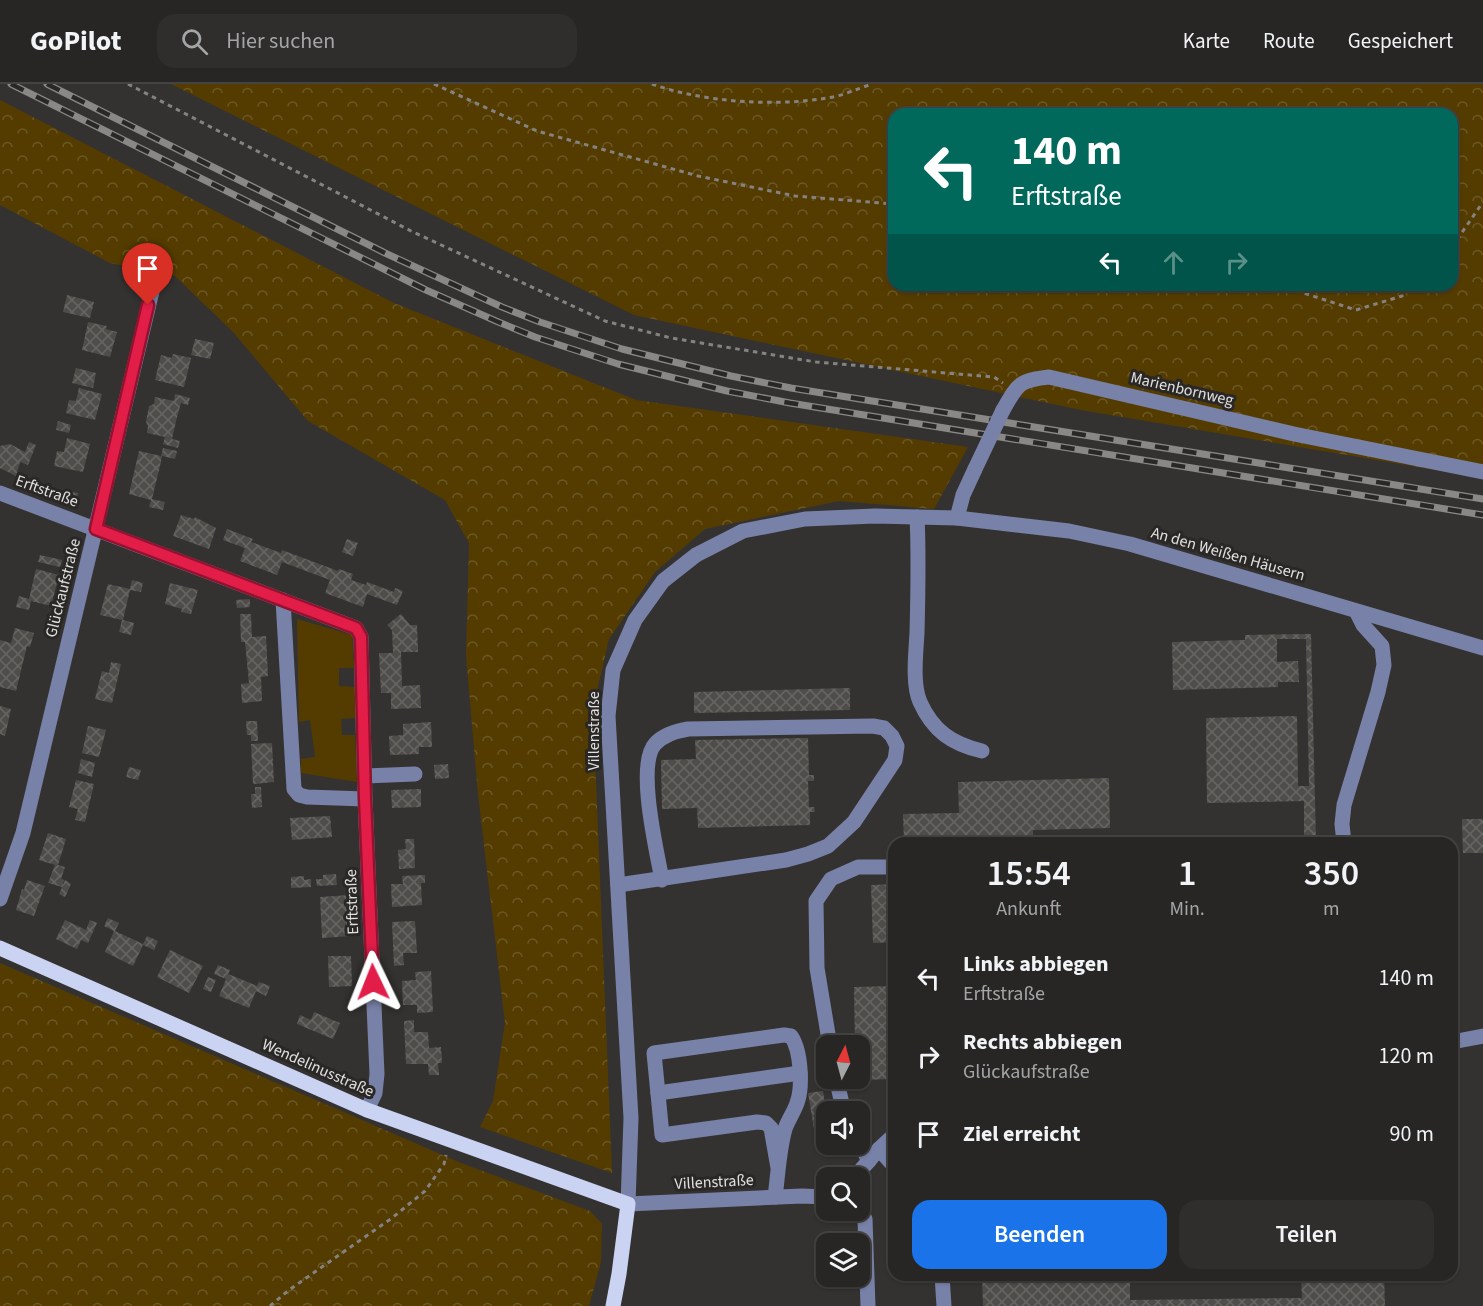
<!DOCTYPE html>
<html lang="de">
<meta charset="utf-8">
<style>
:root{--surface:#272624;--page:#2f2e2c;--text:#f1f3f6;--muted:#a4a5a6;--line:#434341;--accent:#1a73e8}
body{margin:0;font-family:"Source Sans 3",sans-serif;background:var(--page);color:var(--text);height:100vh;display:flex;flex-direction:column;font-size:22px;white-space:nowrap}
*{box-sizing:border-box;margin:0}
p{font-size:20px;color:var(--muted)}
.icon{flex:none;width:33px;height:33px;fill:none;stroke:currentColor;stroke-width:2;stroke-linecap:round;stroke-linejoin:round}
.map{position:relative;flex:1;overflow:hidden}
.side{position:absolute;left:888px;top:753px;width:570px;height:444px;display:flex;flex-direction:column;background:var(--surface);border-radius:18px;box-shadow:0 2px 4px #0004,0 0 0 2px var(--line)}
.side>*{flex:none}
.top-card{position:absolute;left:888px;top:24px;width:570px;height:183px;border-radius:18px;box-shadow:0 2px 4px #0004,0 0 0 2px var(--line);background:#00695c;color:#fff;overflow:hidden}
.needle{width:39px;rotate:6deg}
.buttons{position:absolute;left:816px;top:951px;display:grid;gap:12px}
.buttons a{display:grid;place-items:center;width:54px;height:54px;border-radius:12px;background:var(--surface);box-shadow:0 2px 4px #0004,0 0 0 2px var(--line);font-size:30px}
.pin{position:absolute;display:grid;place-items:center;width:51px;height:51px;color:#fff;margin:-62px -26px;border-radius:50% 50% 50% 0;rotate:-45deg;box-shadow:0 0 6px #0007}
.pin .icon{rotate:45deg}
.me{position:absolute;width:66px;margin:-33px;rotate:358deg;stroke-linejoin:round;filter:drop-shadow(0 0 4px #0008)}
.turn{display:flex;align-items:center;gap:21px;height:126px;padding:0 24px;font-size:27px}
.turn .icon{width:78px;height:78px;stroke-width:2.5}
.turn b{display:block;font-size:42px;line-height:51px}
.lanes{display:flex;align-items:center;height:57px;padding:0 24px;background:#0003;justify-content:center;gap:30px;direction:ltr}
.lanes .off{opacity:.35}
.eta{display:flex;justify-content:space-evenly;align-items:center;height:102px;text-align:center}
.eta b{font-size:36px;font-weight:600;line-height:42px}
.cta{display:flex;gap:12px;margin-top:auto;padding:12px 24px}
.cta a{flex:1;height:69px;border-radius:18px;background:var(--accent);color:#fff;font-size:24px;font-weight:600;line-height:69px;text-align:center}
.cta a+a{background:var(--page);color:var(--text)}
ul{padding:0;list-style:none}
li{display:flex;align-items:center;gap:18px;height:78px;padding:0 24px}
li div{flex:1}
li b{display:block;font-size:22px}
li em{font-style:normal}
header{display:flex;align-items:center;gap:36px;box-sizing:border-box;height:84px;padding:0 30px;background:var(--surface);border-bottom:2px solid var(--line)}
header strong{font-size:28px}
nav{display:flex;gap:33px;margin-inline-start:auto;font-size:21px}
.search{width:420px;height:54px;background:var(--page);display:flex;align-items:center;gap:15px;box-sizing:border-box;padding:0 21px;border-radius:18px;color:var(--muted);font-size:22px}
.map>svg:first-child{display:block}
</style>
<header>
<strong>GoPilot</strong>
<div class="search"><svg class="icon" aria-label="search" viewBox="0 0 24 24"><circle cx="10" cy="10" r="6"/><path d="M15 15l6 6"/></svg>Hier suchen</div>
<nav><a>Karte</a><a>Route</a><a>Gespeichert</a></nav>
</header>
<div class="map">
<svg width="1483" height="1222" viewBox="0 0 1483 1222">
<defs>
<pattern id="forest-crowns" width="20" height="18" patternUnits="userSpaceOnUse" patternTransform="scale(1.5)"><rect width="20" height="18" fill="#543c01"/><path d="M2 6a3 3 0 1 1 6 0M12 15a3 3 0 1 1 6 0" fill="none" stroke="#6c5826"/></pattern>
<pattern id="building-cross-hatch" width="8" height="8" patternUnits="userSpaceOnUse" patternTransform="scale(1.5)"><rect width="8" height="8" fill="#4e4d4a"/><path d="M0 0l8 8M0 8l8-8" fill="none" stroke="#676664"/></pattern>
</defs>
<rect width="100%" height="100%" fill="#343230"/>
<g fill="url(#forest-crowns)" fill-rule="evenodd">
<path d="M171 0H1483V394L1081 326 634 231ZM894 30H1452V201H894Z"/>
<polygon points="0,16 394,219 636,316 968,363 934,425 839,417 705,445 655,488 609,555 593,624 612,1089 480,1043 493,1017 505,939 478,710 466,572 469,459 445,416 308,337 233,248 175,192 110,179 0,121"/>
<polygon points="0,879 461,1079 590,1127 602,1140 601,1178 589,1222 0,1222"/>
</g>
<polygon fill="#543c01" points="297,535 352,551 354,584 339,584 339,602 355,603 357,634 341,635 342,651 355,651 357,698 301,689 301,675 315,673 310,636 299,638"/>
<g fill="url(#building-cross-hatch)">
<polygon points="67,211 94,218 90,234 63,228"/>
<polygon points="88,238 107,242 106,245 117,248 110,273 82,266"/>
<polygon points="195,255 214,259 210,275 191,271"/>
<polygon points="173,270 191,274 184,303 155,296 161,271 172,274"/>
<polygon points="76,284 96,289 93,304 72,299"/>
<polygon points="79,304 102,310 95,336 66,329 69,316 76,317"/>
<polygon points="175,310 190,314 188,321 181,319 176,337 172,355 180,357 178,364 163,360 165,353 147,349 148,342 146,338 149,322 154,320 155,313 174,317"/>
<polygon points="58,337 71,341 69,349 56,346"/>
<polygon points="67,354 90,360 83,388 54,382 57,367 64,368"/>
<polygon points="29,358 36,361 28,381 20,378 16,392 0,384 0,362 10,360 25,368"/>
<polygon points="163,364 177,367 175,375 162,372 160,382 152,415 165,418 163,426 149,423 151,416 129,410 139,367 161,372"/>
<polygon points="64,406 78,409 75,424 61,420"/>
<polygon points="181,431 194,435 195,433 216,444 209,465 173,452"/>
<polygon points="227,445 253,455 251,458 281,469 282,466 338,487 339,485 353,490 351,496 366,501 367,498 394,508 395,504 403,507 397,521 367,510 363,523 325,509 330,496 282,478 277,491 240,477 245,464 223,456"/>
<polygon points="347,455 358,459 353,472 342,468"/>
<polygon points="40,471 62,476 60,483 38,478"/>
<polygon points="36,485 59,491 51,522 31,517 29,526 16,523 19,512 29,515"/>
<polygon points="132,496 143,499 141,508 130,506 123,536 134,539 131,551 119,548 122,536 100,531 108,500 130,505"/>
<polygon points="170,499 198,506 191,530 181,528 182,525 165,520"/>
<polygon points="250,515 250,523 237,524 236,516"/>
<polygon points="240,530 251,530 252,553 266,552 268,592 261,593 262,617 242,619 241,600 249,599 245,558 241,558"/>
<polygon points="401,530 410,541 417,541 418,568 401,568 402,602 420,601 421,624 391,625 391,609 381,609 379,569 393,569 392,546 387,541"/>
<polygon points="15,544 34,549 30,563 27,562 16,607 0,603 0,556 11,559"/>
<polygon points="1311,550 1316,759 1304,759 1304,717 1207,719 1206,634 1297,632 1298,702 1309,702 1306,555 1277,555 1277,578 1298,577 1299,598 1278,598 1278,603 1173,606 1172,558 1245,556 1245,551"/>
<polygon points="111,578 121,580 112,619 95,615 102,587 109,589"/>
<polygon points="850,604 850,626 694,629 694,608"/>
<polygon points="0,622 11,625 5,652 0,650"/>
<polygon points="246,637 257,637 258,657 251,657 251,651 247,651"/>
<polygon points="431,638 432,663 419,663 419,670 390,671 389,652 403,651 403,640"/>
<polygon points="88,642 106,646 99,673 82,669"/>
<polygon points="808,654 809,691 814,691 814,697 808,697 809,723 814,723 815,728 810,728 810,741 698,744 697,724 662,725 661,676 696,675 695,656"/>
<polygon points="272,659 274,698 253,700 251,660"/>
<polygon points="81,675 95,679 92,693 78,689"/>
<polygon points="448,680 449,694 435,695 434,681"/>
<polygon points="129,683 141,686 138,696 126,693"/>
<polygon points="1109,694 1110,744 1033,746 1033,759 904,759 903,730 959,729 958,698"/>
<polygon points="76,696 94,700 85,738 75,736 78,725 69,723"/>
<polygon points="255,703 261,703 262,723 252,724 251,710 255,710"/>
<polygon points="421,705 421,723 392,724 391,706"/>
<polygon points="330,732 332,753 292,756 290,734"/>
<polygon points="1462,735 1483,735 1483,769 1463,769"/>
<polygon points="48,749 66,755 58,781 65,783 61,795 64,796 62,803 65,796 71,800 65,813 59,810 62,803 48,799 55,781 39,776"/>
<polygon points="1261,754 1261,759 1195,759 1195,755"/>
<polygon points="405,755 414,755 415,784 399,785 398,766 406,765"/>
<polygon points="336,790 337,801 317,802 316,795 323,795 323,791"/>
<polygon points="425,791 425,799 421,799 422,821 392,823 391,800 403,800 402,792"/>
<polygon points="304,792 304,796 311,795 311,803 291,804 291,793"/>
<polygon points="27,796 45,802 34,832 16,826 22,805 24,806"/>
<polygon points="894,800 894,858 873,859 871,801"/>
<polygon points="349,811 351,852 322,854 320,813"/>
<polygon points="108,834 119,839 115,847 143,860 147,852 158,857 154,866 143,861 133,882 105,868 114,847 104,842"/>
<polygon points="65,836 86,846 90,836 97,839 88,859 81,856 77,865 56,855"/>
<polygon points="415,837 417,869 403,869 404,881 394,882 392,838"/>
<polygon points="170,866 203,882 189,909 157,893"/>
<polygon points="328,872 351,872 352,902 329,903"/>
<polygon points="218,881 230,886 228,890 243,896 257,902 259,898 270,902 266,912 256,907 249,924 219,912 226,895 214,890"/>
<polygon points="431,887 433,928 417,929 417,921 403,921 402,897 416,896 415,888"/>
<polygon points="208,893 216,896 211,908 203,905"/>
<polygon points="894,902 894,995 860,996 860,962 855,962 854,903"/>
<polygon points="314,928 340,939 333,955 297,940 300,931 311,936"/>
<polygon points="414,936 414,948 428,948 429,964 441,963 442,979 438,979 439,991 429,991 428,980 406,980 404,937"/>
<polygon points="823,1007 826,1027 826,1055 816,1057 808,1009"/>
<polygon points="982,1191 1130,1191 1130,1216 1302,1214 1301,1191 1384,1191 1385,1222 983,1222"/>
</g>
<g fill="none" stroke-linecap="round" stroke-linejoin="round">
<g stroke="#848381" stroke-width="3" stroke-dasharray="4.5 4.5" stroke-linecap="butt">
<polyline points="128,0 411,147 605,237 671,254 816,278 994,293 1003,299"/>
<polyline points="434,0 537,47 698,92 795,112 894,120"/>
<path d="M652 0C702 18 774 23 827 14 842 12 857 5 872 0"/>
<polyline points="1452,163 1483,118"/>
<polyline points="1279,201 1356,226 1402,212 1414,201"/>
<polyline points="270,1222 289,1206 392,1134 425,1107 444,1080 446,1071"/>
</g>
<g stroke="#7881a7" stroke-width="15">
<path d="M1003 326C1018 300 1019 296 1049 293L1294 350 1483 388"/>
<polyline points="0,409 356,544 361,553 365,715 377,990 375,1009 367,1026"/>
<path d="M917 433C919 472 918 510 917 549 916 568 912 600 920 618 933 647 952 660 982 667"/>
<polyline points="957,434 963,411 975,385"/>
<polyline points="283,516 294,705 299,711 307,713 365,715"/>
<polyline points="365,692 415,690"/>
<polyline points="1344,759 1342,740 1344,721 1378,608 1384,581 1382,562 1363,541 1356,527"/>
<path d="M618 801 786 776 808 770 828 762 854 738 895 676 897 662 892 652 884 644 873 642 688 645C676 647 663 651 655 660 636 681 657 768 662 796"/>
<polyline points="0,815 23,749 154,199"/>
<polyline points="1452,958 1483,952"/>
<polyline points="830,962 817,884 816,817 831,795 858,783 894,783"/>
<polyline points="836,994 844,1028"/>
<polyline points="658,1009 800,989"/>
<polyline points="860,1060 869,1077"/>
<polyline points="879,1065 894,1082"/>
<polyline points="854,1094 879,1065 894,1051"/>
<path d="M775 1113C778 1091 779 1066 785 1045 788 1036 794 1028 797 1019 803 1003 801 966 791 952L784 951 654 969 662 1051 757 1038 766 1039 771 1044 778 1084"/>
<polyline points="826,1113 802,1112 628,1120 631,1034 608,632 613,586 635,536 663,497 696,471 743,447 805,435 875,432 957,434 1069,447 1130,460 1483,564"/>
<polyline points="860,1124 865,1135 868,1222"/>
<polyline points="942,1191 944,1222"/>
</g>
<polyline stroke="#cbd3f2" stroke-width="15" points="0,864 367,1026 628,1120 619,1190 613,1222"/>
<defs>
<g id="rail">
<polyline points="11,0 426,206 496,237 535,253 618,280 727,307 790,319 1483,431"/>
<polyline points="47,0 385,169 502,223 540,238 622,265 731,292 791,304 1483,415"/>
</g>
</defs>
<use href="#rail" stroke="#898886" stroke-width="7"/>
<use href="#rail" stroke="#2a2826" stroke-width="4.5" stroke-dasharray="14" stroke-linecap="butt"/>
<polyline stroke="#7881a7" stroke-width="15" points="975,385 1003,326"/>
</g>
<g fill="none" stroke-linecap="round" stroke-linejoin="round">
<defs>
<polyline id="route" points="148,221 96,445 356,544 361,553 365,715 373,898"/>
</defs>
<use href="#route" stroke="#92132f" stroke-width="15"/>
<use href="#route" stroke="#e11d48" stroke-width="10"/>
</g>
<g text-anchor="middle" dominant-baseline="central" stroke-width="6" stroke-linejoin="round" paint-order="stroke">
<g font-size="16" fill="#e1e0df" stroke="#2a2826">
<text transform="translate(1182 305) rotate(13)">Marienbornweg</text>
<text transform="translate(47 407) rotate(20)">Erftstraße</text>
<text transform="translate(1228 470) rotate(16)">An den Weißen Häusern</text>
<text transform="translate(63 504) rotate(-76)">Glückaufstraße</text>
<text transform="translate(594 647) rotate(-90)">Villenstraße</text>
<text transform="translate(352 818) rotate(-92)">Erftstraße</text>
<text transform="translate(318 984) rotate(24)">Wendelinusstraße</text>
<text transform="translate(714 1098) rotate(-3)">Villenstraße</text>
</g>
</g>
</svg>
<div class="buttons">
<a><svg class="needle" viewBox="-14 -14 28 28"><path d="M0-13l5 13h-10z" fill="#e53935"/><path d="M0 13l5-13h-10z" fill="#a4a5a6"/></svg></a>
<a><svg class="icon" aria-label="sound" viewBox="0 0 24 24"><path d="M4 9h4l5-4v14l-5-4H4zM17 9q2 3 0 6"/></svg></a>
<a><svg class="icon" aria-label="search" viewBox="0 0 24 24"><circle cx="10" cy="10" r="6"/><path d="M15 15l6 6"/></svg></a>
<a><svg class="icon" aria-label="layers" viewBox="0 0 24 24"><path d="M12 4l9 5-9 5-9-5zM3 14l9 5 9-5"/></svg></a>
</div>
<div class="pin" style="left:148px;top:221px;background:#d93025"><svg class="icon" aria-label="arrive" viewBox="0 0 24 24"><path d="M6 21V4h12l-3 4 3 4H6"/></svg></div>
<svg class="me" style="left:373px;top:898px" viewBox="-20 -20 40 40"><path d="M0-17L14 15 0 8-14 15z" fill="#e11d48" stroke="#fff" stroke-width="4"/></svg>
<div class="top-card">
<div class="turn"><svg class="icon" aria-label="left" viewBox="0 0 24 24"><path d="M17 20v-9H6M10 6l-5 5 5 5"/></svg><div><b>140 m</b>Erftstraße</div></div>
<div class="lanes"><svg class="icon" aria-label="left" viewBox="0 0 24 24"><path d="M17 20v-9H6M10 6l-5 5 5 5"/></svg><svg class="icon off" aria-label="ahead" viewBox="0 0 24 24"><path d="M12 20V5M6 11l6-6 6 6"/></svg><svg class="icon off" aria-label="right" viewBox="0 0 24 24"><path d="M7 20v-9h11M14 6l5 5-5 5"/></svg></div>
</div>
<section class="side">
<div class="eta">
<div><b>15:54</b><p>Ankunft</p></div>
<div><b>1</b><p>Min.</p></div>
<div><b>350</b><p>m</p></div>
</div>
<ul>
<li><svg class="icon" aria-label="left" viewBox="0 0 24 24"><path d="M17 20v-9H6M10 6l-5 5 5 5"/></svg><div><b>Links abbiegen</b><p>Erftstraße</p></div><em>140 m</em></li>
<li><svg class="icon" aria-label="right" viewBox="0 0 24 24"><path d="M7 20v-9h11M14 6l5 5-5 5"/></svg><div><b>Rechts abbiegen</b><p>Glückaufstraße</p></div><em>120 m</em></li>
<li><svg class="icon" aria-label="arrive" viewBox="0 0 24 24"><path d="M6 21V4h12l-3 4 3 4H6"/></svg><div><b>Ziel erreicht</b></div><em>90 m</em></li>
</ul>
<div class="cta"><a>Beenden</a><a>Teilen</a></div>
</section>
</div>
